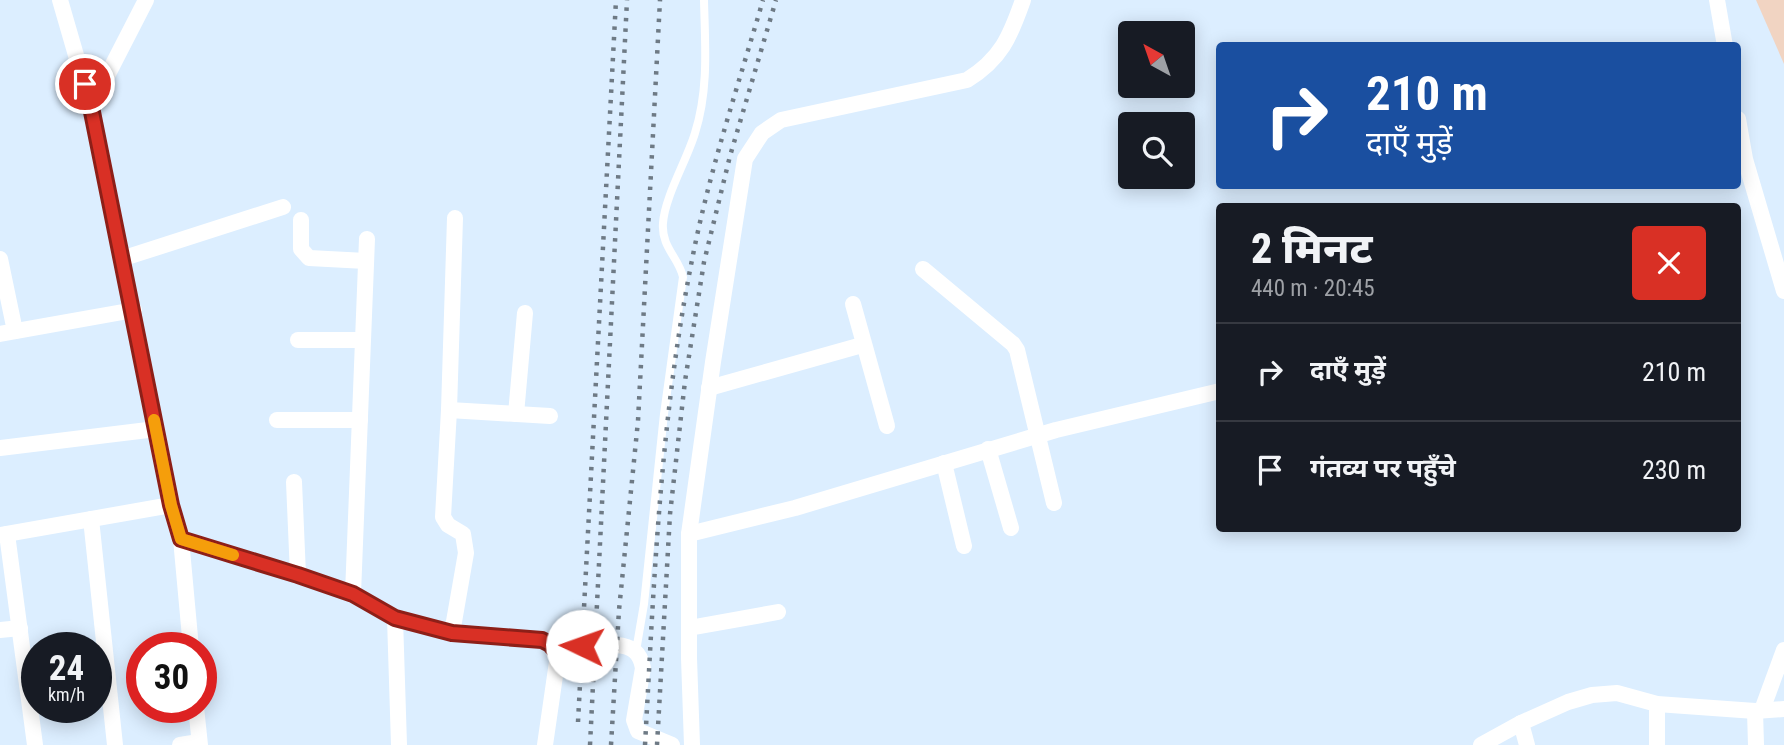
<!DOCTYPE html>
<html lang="hi">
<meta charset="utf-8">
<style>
:root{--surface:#171b24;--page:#20242c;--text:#f1f3f6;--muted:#9ea1a6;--line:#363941}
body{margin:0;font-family:"Roboto Condensed","Noto Sans Devanagari",sans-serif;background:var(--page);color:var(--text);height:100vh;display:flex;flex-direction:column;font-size:26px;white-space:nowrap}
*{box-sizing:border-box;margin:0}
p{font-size:23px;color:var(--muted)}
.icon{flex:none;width:38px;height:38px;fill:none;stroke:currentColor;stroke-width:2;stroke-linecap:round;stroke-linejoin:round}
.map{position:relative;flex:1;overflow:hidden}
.sheet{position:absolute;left:1216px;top:203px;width:525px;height:329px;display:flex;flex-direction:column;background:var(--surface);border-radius:7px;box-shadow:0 4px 18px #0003}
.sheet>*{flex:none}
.banner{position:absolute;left:1216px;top:42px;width:525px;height:147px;border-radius:7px;box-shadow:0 4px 18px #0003;background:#1a4fa0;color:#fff;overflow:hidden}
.needle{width:46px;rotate:320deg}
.controls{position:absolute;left:1118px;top:21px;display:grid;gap:14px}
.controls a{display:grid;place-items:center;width:77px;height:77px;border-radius:7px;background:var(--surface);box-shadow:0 4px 18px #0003;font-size:35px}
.speed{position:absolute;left:21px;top:632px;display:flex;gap:14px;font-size:35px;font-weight:700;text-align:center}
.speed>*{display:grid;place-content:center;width:91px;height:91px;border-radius:50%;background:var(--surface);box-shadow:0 4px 18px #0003;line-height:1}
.speed small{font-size:18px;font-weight:400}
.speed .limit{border:10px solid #d22;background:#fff;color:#111}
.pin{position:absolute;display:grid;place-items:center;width:60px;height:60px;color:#fff;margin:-30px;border:4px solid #fff;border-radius:50%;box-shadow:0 2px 7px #0007}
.me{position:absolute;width:77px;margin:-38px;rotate:273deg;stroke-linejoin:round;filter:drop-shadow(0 0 5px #0008)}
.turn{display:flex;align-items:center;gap:24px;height:147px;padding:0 35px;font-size:32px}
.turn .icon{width:91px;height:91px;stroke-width:2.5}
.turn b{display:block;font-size:49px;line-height:60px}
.round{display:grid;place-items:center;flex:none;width:74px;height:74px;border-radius:7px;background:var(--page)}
.summary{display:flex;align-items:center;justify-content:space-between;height:119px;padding:0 35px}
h1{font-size:42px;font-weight:800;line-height:52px}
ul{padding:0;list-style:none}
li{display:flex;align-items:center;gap:21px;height:98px;padding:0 35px;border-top:2px solid var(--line)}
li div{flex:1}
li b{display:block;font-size:26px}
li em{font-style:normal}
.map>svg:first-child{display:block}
</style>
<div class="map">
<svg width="1784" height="745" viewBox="0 0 1784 745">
<rect width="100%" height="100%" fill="#dceeff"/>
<polygon fill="#f1d4c2" points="1756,0 1784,0 1784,64"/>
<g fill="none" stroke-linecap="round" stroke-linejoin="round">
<path stroke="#fff" stroke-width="8" d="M636 651 644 604 664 414 683 277C679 258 661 247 663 223 665 196 687 160 695 133 709 89 705 44 704 0"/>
<g stroke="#fff" stroke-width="16">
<polyline points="60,0 91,107 171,505 181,539 191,648"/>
<polyline points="1717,0 1725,46"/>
<polyline points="91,107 146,0"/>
<polyline points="1738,119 1745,159 1784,291"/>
<polyline points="301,220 301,249 309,258 366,261"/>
<polyline points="0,259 15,331"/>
<polyline points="121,259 283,207"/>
<polyline points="923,269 1013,344 1017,350 1054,503"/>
<polyline points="853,304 887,426"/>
<polyline points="0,334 134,310"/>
<polyline points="298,340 362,340"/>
<polyline points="709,388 862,345"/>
<polyline points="449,410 550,416"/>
<polyline points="516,414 525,313"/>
<polyline points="277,420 360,420"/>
<polyline points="0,448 156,429"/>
<polyline points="988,449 1011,528"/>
<polyline points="944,463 964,546"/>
<polyline points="294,482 298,575"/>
<polyline points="91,519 115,745"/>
<polyline points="7,534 35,745"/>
<polyline points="689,534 795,508 1056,430 1220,391"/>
<polyline points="0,535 171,505"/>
<polyline points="181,539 298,575 353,594 395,618 452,633 542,640 550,644 558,655 545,745"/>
<polyline points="353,594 367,239"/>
<polyline points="395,618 399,745"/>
<polyline points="689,628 778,612"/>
<polyline points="0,630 20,628"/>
<polyline points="452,633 466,553 463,534 448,525 443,517 449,410 455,218"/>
<path d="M555 650 616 645C632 646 640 652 643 668L634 720 638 731 672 745"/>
<polyline points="196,707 200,745"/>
<polyline points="1762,710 1784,650"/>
<polyline points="1755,711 1756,745"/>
<polyline points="1521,723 1527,745"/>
<polyline points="180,745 199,742"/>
<path d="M692 745 689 658V534L713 362 745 159 762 133 781 120 967 80C1001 59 1010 37 1023 0"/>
<polyline points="1481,745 1521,723 1568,702 1592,695 1617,693 1657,704 1755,711 1784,709"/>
<polyline points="1657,745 1657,704"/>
</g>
<g stroke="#6e7a85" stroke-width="4.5" stroke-dasharray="3.5 7" stroke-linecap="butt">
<polyline points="578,722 616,0"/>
<polyline points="590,745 627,0"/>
<polyline points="611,745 619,610 638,421 660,0"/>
<path d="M645 745C654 583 660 420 692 260 709 172 738 86 763 0"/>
<polyline points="657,745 670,514 685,381 704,262 730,156 776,0"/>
</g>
</g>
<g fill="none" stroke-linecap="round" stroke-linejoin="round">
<defs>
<polyline id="route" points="85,84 91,107 171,505 181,539 298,575 353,594 395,618 452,633 542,640 550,644 555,650 582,646"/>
</defs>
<use href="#route" stroke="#8d1f18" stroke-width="18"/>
<use href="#route" stroke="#d93025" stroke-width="12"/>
<polyline stroke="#f59e0b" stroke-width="12" points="154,420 171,505 181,539 233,555"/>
</g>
</svg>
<div class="controls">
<a><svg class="needle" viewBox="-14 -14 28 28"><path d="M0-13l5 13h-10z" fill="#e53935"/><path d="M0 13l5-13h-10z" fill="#9ea1a6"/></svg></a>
<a><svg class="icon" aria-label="search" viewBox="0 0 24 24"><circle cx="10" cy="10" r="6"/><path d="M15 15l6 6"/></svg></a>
</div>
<div class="speed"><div>24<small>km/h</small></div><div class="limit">30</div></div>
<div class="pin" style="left:85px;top:84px;background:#d93025"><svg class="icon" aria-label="arrive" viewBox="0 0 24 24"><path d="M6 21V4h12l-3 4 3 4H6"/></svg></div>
<svg class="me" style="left:582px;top:646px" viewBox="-20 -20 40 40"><circle r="19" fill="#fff"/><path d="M0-13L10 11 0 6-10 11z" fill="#d93025"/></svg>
<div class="banner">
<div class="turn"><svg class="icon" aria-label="right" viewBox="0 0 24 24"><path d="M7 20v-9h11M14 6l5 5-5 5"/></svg><div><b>210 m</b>दाएँ मुड़ें</div></div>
</div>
<section class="sheet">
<div class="summary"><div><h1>2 मिनट</h1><p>440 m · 20:45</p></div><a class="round" style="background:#d93025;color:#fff"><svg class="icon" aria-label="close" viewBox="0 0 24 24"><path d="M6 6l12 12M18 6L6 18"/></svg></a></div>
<ul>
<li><svg class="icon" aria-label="right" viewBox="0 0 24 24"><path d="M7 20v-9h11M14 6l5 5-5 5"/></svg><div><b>दाएँ मुड़ें</b></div><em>210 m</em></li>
<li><svg class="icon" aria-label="arrive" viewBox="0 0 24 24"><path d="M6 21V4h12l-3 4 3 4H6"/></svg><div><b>गंतव्य पर पहुँचे</b></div><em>230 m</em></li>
</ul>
</section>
</div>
